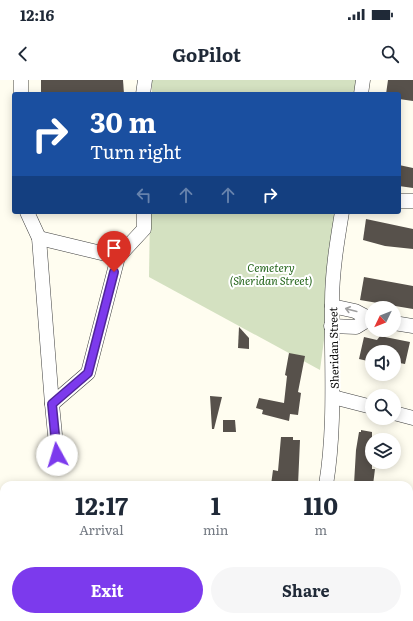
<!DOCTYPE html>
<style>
:root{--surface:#fff;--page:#f6f6f7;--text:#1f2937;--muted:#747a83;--accent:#7c3aed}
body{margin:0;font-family:Literata,serif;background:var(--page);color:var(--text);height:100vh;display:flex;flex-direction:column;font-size:15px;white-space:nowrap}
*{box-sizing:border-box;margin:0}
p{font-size:13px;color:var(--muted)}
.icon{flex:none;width:22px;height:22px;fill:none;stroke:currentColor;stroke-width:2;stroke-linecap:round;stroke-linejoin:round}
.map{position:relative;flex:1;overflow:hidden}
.drawer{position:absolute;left:0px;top:401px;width:413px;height:140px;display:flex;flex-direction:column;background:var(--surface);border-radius:12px 12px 0 0;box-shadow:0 2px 10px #0003}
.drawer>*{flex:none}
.banner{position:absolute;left:12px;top:12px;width:389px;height:122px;border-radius:4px;box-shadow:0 2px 10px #0003;background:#1a4fa0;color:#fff;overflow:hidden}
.needle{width:26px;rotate:227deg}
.fabs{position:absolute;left:365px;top:221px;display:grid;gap:8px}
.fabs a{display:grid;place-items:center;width:36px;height:36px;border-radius:50%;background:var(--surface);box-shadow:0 2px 10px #0003;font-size:20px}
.pin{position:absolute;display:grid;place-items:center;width:34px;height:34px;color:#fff;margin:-41px -17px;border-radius:50% 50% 50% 0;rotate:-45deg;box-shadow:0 0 4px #0007}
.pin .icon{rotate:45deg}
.me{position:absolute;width:44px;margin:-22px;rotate:354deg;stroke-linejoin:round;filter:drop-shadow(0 0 3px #0008)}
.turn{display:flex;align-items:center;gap:14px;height:84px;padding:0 12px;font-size:18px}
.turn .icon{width:52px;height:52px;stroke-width:2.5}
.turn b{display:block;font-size:28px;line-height:34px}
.lanes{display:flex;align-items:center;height:38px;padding:0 12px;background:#0003;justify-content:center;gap:20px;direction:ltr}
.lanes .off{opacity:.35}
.eta{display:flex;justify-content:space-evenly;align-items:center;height:68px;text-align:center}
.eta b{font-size:24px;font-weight:700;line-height:28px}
.primary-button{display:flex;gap:8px;margin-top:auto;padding:8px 12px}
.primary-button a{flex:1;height:46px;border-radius:24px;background:var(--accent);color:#fff;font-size:16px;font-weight:700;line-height:46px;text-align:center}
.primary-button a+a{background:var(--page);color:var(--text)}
.status{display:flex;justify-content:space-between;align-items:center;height:28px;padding:0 20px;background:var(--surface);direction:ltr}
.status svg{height:11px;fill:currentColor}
header{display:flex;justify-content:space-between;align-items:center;height:52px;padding:0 12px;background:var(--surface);font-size:18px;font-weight:700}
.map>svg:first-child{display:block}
</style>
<div class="status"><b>12:16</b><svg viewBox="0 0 49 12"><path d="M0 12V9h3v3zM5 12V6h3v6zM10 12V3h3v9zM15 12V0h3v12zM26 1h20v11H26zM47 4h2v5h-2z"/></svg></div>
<header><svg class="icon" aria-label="back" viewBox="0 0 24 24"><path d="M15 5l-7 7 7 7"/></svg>GoPilot<svg class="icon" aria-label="search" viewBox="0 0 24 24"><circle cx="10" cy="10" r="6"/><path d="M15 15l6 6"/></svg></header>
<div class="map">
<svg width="413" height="541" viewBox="0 0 413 541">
<rect width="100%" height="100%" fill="#fffdf0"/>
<g fill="#d4e1c1">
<polygon points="152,0 360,0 358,14 152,14"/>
<polygon points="150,132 341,132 320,290 149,197"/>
</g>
<g fill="#57514b">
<polygon points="41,0 123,0 124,14 41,14"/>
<polygon points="388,0 413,0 413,21 399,19 399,14 386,14"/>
<polygon points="399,85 413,88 413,108 399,106"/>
<polygon points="366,139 413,149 413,169 385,166 363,160"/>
<polygon points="364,197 413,206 413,229 360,220"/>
<polygon points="239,247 249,258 249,269 238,268"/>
<polygon points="380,256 410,262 405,284 394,282 394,272 372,272 372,282 359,279 364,257 377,260"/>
<polygon points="289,273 305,276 298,312 301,313 298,335 290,334 289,341 262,334 263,330 256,328 259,318 284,323 287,296 285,295"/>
<polygon points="210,316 222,317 214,349 212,349"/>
<polygon points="223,340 235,340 236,352 223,352"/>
<polygon points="361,350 372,352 372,389 375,389 373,405 354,404 356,370 359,352 361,352"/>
<polygon points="281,357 293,357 293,360 300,360 298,405 271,405 273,390 278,391"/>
</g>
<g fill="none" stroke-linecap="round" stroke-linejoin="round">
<defs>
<g id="minor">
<polyline points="21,14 21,0"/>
<polyline points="143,14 145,0"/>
<polyline points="361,14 363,0"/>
<polyline points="399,121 413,121"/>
<polyline points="27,132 39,158 52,324 57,375"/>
<polyline points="39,158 118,177 88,293 52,324"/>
<polyline points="118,177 144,149 144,132"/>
<polyline points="332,226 355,231 372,240"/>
<polyline points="394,243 413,246"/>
<polyline points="331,246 356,247 369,239"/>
<polyline points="333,317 372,327"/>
<polyline points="394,333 413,338"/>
<path d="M326 405C336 344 331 284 332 223 332 192 337 162 342 132"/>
<polyline points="5,537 19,541"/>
<polyline points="286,541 287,537"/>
</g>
</defs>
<use href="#minor" stroke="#414141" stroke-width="15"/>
<use href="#minor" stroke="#fff" stroke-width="14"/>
</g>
<defs><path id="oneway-shaft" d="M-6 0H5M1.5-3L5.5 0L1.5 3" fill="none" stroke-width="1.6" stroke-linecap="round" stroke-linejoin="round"/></defs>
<use stroke="#9f9f9f" href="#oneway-shaft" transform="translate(351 230) rotate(-165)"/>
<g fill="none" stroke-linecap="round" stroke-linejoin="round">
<defs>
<polyline id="route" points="57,375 52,324 88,293 114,192"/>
</defs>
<use href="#route" stroke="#51269a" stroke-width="10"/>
<use href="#route" stroke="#7c3aed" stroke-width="7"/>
</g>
<g text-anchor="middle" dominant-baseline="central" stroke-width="4" stroke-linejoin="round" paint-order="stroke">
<g font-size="11" font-style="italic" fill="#27671e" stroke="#fff">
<text x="271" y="187">Cemetery<tspan x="271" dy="13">(Sheridan Street)</tspan></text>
</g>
<g font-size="11" fill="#0e0e0e" stroke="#fff">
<text transform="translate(333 268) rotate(-91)">Sheridan Street</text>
</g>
</g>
</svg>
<div class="fabs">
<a><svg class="needle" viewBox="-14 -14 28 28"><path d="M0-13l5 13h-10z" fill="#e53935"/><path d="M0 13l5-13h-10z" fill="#747a83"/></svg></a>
<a><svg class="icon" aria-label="sound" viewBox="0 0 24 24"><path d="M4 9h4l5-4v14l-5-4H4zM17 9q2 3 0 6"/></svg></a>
<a><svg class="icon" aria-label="search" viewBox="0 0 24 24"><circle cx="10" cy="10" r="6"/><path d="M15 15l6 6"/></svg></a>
<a><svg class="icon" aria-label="layers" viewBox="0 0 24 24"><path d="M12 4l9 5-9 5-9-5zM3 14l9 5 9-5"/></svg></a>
</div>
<div class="pin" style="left:114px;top:192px;background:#d93025"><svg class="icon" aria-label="arrive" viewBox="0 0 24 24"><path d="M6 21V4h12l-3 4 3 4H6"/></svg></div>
<svg class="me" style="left:57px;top:375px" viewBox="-20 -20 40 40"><circle r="19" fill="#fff"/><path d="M0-13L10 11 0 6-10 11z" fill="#7c3aed"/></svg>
<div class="banner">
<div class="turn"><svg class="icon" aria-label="right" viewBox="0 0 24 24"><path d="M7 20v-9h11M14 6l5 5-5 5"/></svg><div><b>30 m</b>Turn right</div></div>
<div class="lanes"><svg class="icon off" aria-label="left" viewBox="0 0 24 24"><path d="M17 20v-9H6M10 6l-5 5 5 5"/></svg><svg class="icon off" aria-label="ahead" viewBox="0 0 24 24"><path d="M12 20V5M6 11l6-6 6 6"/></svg><svg class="icon off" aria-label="ahead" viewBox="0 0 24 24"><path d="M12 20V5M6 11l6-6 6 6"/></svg><svg class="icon" aria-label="right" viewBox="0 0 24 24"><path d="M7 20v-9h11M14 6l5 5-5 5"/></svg></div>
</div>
<section class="drawer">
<div class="eta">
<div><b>12:17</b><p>Arrival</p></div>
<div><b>1</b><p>min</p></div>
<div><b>110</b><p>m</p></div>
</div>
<div class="primary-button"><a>Exit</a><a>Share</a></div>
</section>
</div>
